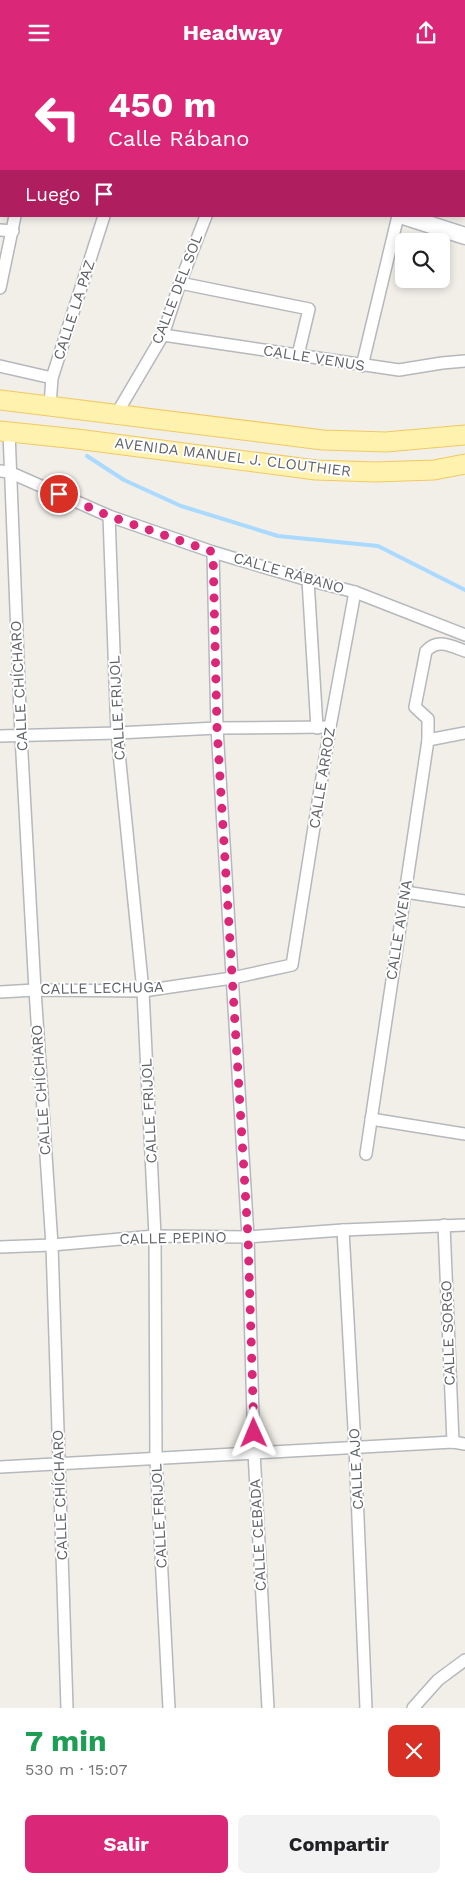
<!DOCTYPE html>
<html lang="es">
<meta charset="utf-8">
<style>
:root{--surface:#fff;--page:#f2f2f2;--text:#202124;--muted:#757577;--accent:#db2777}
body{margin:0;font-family:"Work Sans",sans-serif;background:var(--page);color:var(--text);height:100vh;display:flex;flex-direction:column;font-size:19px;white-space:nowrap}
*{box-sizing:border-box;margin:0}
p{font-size:16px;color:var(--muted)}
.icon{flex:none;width:28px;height:28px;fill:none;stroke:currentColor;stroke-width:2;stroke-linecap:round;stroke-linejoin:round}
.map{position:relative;height:1643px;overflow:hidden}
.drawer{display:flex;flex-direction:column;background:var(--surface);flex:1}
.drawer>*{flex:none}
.guide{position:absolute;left:0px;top:0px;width:465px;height:152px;box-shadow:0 2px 8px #0003;background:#db2777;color:#fff;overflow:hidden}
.fabs{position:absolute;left:395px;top:168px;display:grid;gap:10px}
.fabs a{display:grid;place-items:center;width:55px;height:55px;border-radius:8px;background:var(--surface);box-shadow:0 2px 8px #0003;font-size:25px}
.pin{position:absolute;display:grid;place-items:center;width:42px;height:42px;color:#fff;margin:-21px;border:2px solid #fff;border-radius:50%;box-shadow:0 1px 5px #0007}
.me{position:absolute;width:55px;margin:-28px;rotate:359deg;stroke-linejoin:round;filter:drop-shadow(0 0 4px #0008)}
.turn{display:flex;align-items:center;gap:18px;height:105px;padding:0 25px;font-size:22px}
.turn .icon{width:65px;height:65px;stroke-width:2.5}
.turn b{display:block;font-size:35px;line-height:42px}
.then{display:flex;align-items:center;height:48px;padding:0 25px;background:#0003;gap:10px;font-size:19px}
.round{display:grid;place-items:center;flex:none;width:52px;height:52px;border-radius:8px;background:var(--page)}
.headline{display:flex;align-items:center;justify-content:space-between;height:85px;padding:0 25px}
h1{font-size:30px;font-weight:700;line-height:38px;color:#1e9e55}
.cta{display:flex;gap:10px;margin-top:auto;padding:10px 25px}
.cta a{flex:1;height:58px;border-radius:8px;background:var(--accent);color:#fff;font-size:20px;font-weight:700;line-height:58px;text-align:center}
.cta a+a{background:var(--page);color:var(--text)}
header{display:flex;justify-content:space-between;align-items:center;height:65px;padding:0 25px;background:var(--accent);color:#fff;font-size:22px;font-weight:700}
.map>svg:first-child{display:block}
</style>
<header><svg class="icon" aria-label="menu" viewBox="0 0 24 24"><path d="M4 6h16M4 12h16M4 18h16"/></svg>Headway<svg class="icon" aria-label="share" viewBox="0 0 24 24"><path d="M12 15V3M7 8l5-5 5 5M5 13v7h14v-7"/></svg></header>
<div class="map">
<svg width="465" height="1643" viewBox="0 0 465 1643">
<rect width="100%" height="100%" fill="#f1efe8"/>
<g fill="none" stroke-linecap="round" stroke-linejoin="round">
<polyline stroke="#aadaff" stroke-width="4" points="87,391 124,415 181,441 278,471 378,481 465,525"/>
<defs>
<g id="street">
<polyline points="131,1 131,0"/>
<polyline points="287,1 288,0"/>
<polyline points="0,165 13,166"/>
<polyline points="180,218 309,244 298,290"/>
<polyline points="0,223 15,151"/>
<polyline points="163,270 399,305 442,298 465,296"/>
<polyline points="0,301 52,313"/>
<polyline points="362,301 398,151"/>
<polyline points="50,340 52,313 104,151"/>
<polyline points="117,348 163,270 180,218 206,151"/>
<polyline points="9,367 21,671 35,925 52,1180 67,1643"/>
<polyline points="0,406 9,407 109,451 213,487 308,515 355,527 465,570"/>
<polyline points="109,451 117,668 143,926 155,1171 156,1394 169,1643"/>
<polyline points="213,487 217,663 248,1172 254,1387 268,1643"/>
<polyline points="308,515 317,663"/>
<polyline points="0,671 117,668 217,663 330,662"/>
<polyline points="428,675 465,668"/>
<polyline points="405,827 465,836"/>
<polyline points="0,927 35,925 143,926 232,913 292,900 330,662 355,527"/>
<polyline points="371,1054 465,1069"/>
<path d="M366 1089 428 675V654L415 642 426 586C438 573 451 581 465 586"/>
<polyline points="444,1160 453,1377"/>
<polyline points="343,1165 355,1382 366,1643"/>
<polyline points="0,1182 52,1180 155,1171 248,1172 343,1165 465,1160"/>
<polyline points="0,1402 453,1377 465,1379"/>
<polyline points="413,1643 438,1615 465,1595"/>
</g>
<g id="secondary">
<polyline points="14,0 18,1"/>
<polyline points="0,24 1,24"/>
<polyline points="464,136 465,136"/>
<polyline points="403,151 465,171"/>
</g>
<g id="primary">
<polyline points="0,335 323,375 386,377 465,370"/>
<polyline points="0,366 77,374 316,405 375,407 434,405 465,399"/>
</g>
</defs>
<use href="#street" stroke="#b5b8bc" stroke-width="14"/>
<use href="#secondary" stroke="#b6babf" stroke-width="19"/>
<use href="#primary" stroke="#f2c960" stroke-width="21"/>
<use href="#street" stroke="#fff" stroke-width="11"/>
<use href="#secondary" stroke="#fff" stroke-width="16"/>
<use href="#primary" stroke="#fff2af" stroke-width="19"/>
</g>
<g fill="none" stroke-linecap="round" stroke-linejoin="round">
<polyline stroke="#db2777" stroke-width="9" stroke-dasharray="0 16.2" points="59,429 109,451 213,487 217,663 248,1172 254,1368"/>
</g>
<g text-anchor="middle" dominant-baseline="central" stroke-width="4" stroke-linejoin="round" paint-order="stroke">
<g font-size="15" fill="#5f6368" stroke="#fff">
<text transform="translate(177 224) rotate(-69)">CALLE DEL SOL</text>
<text transform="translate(74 245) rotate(-72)">CALLE LA PAZ</text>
<text transform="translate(314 293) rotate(9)">CALLE VENUS</text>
<text transform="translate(233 392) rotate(7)">AVENIDA MANUEL J. CLOUTHIER</text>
<text transform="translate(289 508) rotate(16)">CALLE RÁBANO</text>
<text transform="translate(19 621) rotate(-93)">CALLE CHÍCHARO</text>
<text transform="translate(117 643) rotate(-93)">CALLE FRIJOL</text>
<text transform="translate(322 713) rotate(-81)">CALLE ARROZ</text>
<text transform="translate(399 865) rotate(-81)">CALLE AVENA</text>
<text transform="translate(102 923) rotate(-1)">CALLE LECHUGA</text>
<text transform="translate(41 1025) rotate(-94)">CALLE CHÍCHARO</text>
<text transform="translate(149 1046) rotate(-93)">CALLE FRIJOL</text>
<text transform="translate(173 1173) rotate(-1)">CALLE PEPINO</text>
<text transform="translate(448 1268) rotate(-92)">CALLE SORGO</text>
<text transform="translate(356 1404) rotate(-93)">CALLE AJO</text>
<text transform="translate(60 1430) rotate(-92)">CALLE CHÍCHARO</text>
<text transform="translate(159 1451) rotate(-93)">CALLE FRIJOL</text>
<text transform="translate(258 1470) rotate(-93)">CALLE CEBADA</text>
</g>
</g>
</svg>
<div class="fabs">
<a><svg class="icon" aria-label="search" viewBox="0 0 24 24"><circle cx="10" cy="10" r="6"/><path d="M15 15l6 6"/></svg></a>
</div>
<div class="pin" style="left:59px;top:429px;background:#d93025"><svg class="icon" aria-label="arrive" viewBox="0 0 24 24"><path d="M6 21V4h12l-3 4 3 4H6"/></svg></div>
<svg class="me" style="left:254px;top:1368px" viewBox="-20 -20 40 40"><path d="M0-17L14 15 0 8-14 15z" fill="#db2777" stroke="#fff" stroke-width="4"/></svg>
<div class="guide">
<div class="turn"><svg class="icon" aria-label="left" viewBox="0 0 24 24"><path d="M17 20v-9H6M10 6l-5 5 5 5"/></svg><div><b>450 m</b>Calle Rábano</div></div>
<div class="then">Luego<svg class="icon" aria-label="arrive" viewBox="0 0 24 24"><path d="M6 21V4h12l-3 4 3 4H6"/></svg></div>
</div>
</div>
<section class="drawer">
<div class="headline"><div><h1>7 min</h1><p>530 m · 15:07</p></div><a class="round" style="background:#d93025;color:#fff"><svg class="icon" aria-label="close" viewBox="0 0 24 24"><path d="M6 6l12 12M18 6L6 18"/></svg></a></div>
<div class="cta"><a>Salir</a><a>Compartir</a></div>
</section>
